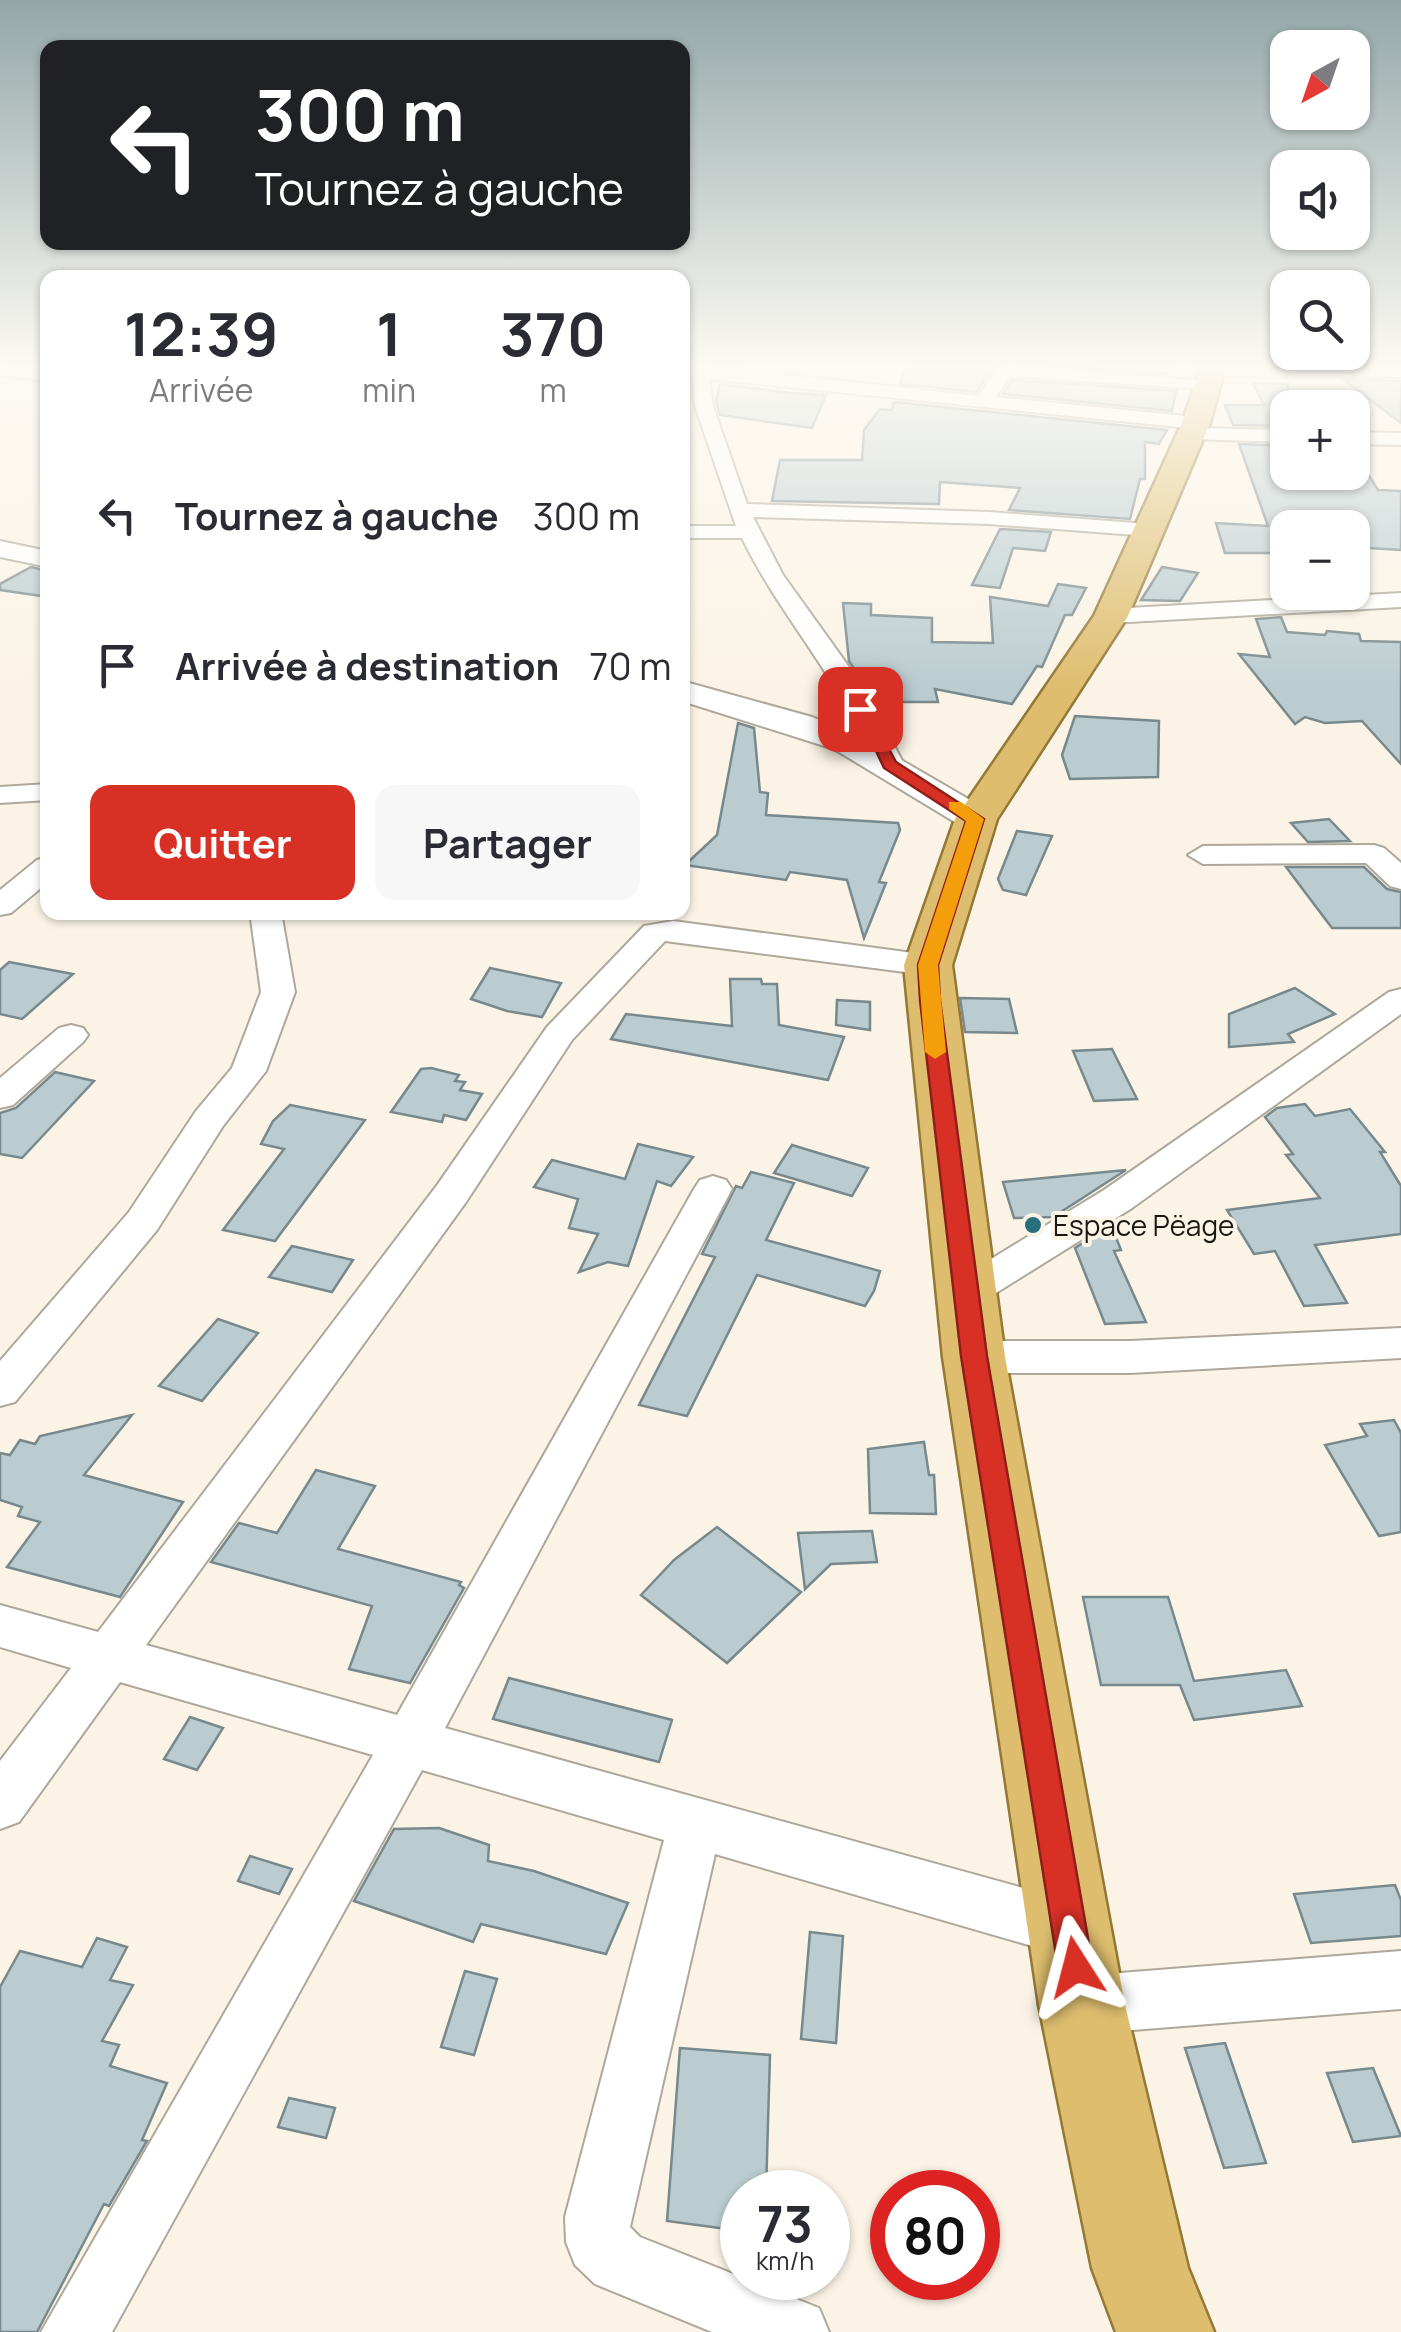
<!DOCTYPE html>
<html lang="fr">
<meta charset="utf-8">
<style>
:root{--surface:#fff;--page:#f7f7f7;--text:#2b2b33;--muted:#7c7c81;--accent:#d93025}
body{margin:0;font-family:Manrope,sans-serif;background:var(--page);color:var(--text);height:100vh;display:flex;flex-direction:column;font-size:38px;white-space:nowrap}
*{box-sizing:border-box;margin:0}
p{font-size:32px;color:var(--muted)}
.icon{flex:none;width:55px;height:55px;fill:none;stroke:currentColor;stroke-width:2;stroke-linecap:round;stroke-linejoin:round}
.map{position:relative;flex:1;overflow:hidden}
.side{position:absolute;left:40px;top:270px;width:650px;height:650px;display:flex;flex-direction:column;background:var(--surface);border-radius:20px;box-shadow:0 2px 8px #0004}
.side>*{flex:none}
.banner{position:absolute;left:40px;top:40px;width:650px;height:210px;border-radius:20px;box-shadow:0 2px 8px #0004;background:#202124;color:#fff;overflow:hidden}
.needle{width:65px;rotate:220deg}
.buttons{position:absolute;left:1270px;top:30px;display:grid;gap:20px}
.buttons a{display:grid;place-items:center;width:100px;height:100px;border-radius:20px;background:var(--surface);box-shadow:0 2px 8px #0004;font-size:50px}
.speed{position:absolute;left:720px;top:2170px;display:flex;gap:20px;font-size:50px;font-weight:700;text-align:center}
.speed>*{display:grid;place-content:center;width:130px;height:130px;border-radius:50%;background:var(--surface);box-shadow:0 2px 8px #0004;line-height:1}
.speed small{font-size:25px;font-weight:400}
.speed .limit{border:15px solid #d22;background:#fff;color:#111}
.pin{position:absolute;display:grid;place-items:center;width:85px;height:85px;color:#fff;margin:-42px;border-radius:20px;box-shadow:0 5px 15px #0006}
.me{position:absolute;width:110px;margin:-55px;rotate:351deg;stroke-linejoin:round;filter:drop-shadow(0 0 8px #0008)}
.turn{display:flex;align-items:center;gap:35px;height:210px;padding:0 50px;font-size:45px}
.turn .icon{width:130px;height:130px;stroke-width:2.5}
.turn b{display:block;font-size:70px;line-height:85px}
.eta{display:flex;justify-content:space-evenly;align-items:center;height:170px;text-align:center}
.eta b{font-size:60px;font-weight:700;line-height:70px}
.primary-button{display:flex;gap:20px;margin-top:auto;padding:20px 50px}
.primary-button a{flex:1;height:115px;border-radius:20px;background:var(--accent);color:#fff;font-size:40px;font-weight:700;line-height:115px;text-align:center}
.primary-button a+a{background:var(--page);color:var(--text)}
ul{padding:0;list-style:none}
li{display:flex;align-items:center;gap:30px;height:150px;padding:0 50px}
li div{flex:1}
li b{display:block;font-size:38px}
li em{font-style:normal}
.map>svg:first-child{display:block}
</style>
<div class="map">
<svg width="1401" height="2332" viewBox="0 0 1401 2332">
<rect width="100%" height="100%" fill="#fbf4e6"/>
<g fill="#baccd0" stroke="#78898d" stroke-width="2.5">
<polygon points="921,364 1002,364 993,367 977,392 900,384 905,369 920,370"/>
<polygon points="1030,364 1172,364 1166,374"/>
<polygon points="1012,380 1176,391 1172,411 1003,394"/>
<polygon points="1344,380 1401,381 1401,423"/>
<polygon points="1253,383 1288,384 1288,426 1233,425 1225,405 1264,405"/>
<polygon points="720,384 791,393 826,395 812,428 720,415 716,401"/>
<polygon points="894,402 1167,430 1159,444 1145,442 1145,479 1140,479 1130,519 1009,510 1020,488 940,482 939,504 772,501 780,460 862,460 864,430 880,409 892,410"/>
<polygon points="1239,444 1288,446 1288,472 1367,472 1378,490 1401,491 1401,550 1353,547 1352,528 1288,528 1288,553 1225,553 1216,523 1268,526"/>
<polygon points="1000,529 1051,532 1045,551 1013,548 1000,588 972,585"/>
<polygon points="31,567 48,571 48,597 0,590 0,584"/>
<polygon points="1162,567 1198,573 1180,601 1141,600"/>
<polygon points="1058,584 1086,588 1072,615 1065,615 1042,667 1037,666 1012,704 935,689 938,702 899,702 893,673 869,672 867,688 849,661 843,603 871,604 871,615 932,618 932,642 993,643 990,597 1048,606"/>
<polygon points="1281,617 1287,632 1325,635 1327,631 1359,634 1361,641 1401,642 1401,764 1362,721 1325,723 1305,717 1295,724 1239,654 1270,657 1256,619"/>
<polygon points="1075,716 1159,721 1158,777 1070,779 1062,755"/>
<polygon points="738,723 754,728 760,792 768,793 766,815 898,823 900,830 879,882 886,883 864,938 847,880 790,872 786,880 685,865 717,835"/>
<polygon points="1329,819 1350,841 1308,842 1291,823"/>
<polygon points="1017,831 1052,836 1026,895 1003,890 998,879"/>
<polygon points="1286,867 1364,867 1387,889 1401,892 1401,928 1332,928"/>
<polygon points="9,962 73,974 22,1019 0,1014 0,970"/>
<polygon points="490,968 561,983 542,1017 507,1011 471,999"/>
<polygon points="730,979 761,979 762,984 777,984 779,1025 844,1037 828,1080 611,1039 626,1014 732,1026"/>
<polygon points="1295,988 1335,1014 1288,1034 1294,1042 1229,1047 1229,1014"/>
<polygon points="960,998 1009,999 1017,1033 965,1032"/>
<polygon points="837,1000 870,1002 870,1030 836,1025"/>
<polygon points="1112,1049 1137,1099 1094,1101 1073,1051"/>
<polygon points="431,1068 459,1075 455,1081 465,1082 460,1090 482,1094 466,1120 444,1115 442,1122 391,1112 421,1069"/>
<polygon points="55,1072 94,1081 22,1158 0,1154 0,1113 16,1108"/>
<polygon points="1305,1104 1315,1116 1350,1109 1385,1152 1380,1152 1401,1186 1401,1234 1315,1245 1347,1303 1304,1306 1275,1251 1254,1254 1227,1210 1320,1198 1286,1155 1293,1154 1265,1117 1277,1108"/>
<polygon points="290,1105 365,1120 275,1241 223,1230 284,1149 261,1144 273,1121"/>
<polygon points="638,1144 693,1157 671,1186 657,1181 628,1266 608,1262 579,1272 598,1234 569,1228 578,1199 534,1187 552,1160 625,1179"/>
<polygon points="792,1145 868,1168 852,1196 774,1173"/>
<polygon points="1126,1170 1053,1217 1014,1218 1003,1182"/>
<polygon points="751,1172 794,1183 766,1240 880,1271 874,1291 865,1306 757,1275 687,1416 639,1405 715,1257 702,1254 736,1186 742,1188"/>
<polygon points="1111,1225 1121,1250 1114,1251 1146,1322 1105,1324 1075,1248"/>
<polygon points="292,1246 353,1260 332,1292 269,1277"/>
<polygon points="218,1319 258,1333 202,1401 159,1386"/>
<polygon points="132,1415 84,1475 183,1502 120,1597 7,1567 40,1522 18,1516 22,1507 0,1500 0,1453 10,1455 20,1440 35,1444 40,1436"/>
<polygon points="1394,1420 1401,1433 1401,1532 1379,1536 1325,1445 1367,1436 1360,1424"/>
<polygon points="924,1442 929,1475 934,1475 936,1514 870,1513 868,1449"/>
<polygon points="316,1470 375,1486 338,1549 461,1582 459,1585 464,1588 410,1683 349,1669 372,1606 211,1562 239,1523 277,1533"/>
<polygon points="717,1527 801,1592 727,1663 641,1595 674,1560"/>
<polygon points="872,1531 877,1562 831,1564 805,1589 798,1533"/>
<polygon points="1083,1597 1168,1597 1194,1681 1286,1670 1302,1706 1194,1720 1180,1685 1101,1685"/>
<polygon points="509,1678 672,1720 659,1762 493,1719"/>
<polygon points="190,1717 223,1728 197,1770 164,1759"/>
<polygon points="439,1828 489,1845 488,1861 534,1871 628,1903 606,1954 481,1924 473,1942 354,1901 394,1829"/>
<polygon points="250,1856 292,1869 279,1894 238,1881"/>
<polygon points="1395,1885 1401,1900 1401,1936 1311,1943 1294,1894"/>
<polygon points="810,1932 843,1936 836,2043 801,2039"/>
<polygon points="97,1938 127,1947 110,1980 133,1985 102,2041 119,2045 110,2066 167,2083 142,2140 147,2141 109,2206 104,2204 37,2332 0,2332 0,1987 20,1951 82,1967"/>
<polygon points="465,1971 497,1979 474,2055 441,2047"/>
<polygon points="1225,2043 1266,2163 1224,2168 1185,2048"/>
<polygon points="680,2048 770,2055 766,2192 742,2192 742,2231 667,2221"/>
<polygon points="1373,2068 1401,2136 1353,2142 1327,2073"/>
<polygon points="289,2098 335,2108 326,2138 278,2127"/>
</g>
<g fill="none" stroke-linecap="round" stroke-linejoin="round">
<defs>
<g id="minor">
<path d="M691 364 979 396 996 369 1010 366 1208 381 1217 386 1214 390 1010 376 996 397 1196 417 1205 423 1200 428 1288 430V442L1189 439 1180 433 1188 428 709 379 713 406 747 504 989 512 1149 524 1160 530 1149 536 989 524 753 517 783 575 859 681 904 764 890 772C872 768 864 740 856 724 822 659 774 604 742 538H682V526H736L695 406Z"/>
<polygon points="0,365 48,371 48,381 0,375"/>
<polygon points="1212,367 1401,367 1401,377 1206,376 1203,372"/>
<polygon points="1352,432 1401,433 1401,445 1352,444"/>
<polygon points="1401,593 1401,607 1111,623 1099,616 1111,609"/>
<polygon points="48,784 48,800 0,803 0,787"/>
<polygon points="1374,845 1384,848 1401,863 1401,889 1390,886 1366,863 1203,864 1188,855 1203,846"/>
<polygon points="48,857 48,882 11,913 0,915 0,890 37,860"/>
<polygon points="250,912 281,912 295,992 266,1071 223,1126 157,1230 15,1402 0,1406 0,1361 129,1212 196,1111 232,1068 261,992"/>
<polygon points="673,921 928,955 944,965 928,975 665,941 572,1040 466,1202 146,1645 397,1715 694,1189 700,1180 713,1176 726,1180 732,1189 445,1728 1070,1901 1090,1909 1098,1929 1090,1949 1070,1957 715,1854 630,2227 640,2237 819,2308 829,2332 712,2332 595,2284 575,2265 566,2242 565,2217 664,1840 422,1770 112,2332 41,2332 373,1755 120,1682 19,1822 0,1829 0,1761 71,1668 0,1647 0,1605 98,1632 438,1184 547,1027 644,926"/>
<polygon points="1401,989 1401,1014 1132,1208 980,1303 966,1308 952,1303 946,1293 952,1283 1104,1190 1389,992"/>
<polygon points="71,1025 83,1028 88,1035 83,1042 13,1105 0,1108 0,1078 59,1028"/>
<polygon points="1401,1328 1401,1358 1130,1373 974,1373 959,1368 953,1357 959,1346 974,1341 1130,1341"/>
<polygon points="1401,1951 1401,2009 1082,2034 1061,2026 1053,2005 1061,1984 1082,1976"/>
</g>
<g id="tertiary">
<polygon points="0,541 48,551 48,567 0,557"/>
<polygon points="682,681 812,717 858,735 989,811 994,819 989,827 963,827 834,749 682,701"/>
</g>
<polygon id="trunk" points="1202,364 1226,364 1210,423 1128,616 997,819 952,965 1005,1357 1125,2005 1188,2268 1214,2332 1116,2332 1092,2268 1039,2005 943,1357 904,965 955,819 1094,616 1182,423"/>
</defs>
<use href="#minor" stroke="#aea89b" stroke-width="4"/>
<use href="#tertiary" stroke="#aea89b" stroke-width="4"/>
<use href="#trunk" stroke="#947836" stroke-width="5"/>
<use href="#minor" fill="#fff" fill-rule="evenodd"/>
<use href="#tertiary" fill="#fff" fill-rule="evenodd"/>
<use href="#trunk" fill="#debe6e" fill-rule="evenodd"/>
</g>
<linearGradient id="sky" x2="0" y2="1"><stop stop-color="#93a7a8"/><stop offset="0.53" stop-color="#fdfaf4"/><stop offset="1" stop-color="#fdfaf4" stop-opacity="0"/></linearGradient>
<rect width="1401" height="690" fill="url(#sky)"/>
<polygon fill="#d93025" stroke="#8d1f18" stroke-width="2.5" points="855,706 866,706 896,762 984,819 938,965 940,1000 987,1356 1093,1967 1088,1979 1076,1985 1063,1979 1058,1967 961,1356 920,1000 918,965 966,821 884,768"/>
<polygon fill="#f59e0b" points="949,802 961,802 984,819 938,965 946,1052 935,1059 925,1052 918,965 966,821 949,809"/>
<circle fill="#286f7c" stroke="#fbf4e6" stroke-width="4" cx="1033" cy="1225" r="10"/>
<g text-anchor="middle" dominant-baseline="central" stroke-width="8" stroke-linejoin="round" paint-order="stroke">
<g font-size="28" fill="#1a1712" stroke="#fbf4e6" text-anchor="start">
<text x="1053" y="1225">Espace Pëage</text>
</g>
</g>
</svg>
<div class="buttons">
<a><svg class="needle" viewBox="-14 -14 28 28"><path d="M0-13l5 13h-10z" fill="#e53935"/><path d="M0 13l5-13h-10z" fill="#7c7c81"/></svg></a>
<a><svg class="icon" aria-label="sound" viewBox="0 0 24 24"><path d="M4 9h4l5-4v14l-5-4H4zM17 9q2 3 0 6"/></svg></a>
<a><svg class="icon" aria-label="search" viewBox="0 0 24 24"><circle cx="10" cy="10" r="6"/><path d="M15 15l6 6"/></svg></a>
<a>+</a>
<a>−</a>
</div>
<div class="speed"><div>73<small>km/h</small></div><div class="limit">80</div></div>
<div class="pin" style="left:860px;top:709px;background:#d93025"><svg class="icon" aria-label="arrive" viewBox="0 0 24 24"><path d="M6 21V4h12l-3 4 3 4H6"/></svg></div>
<svg class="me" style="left:1076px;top:1967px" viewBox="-20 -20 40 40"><path d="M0-17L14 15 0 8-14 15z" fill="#d93025" stroke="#fff" stroke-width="4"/></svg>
<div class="banner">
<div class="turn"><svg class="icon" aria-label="left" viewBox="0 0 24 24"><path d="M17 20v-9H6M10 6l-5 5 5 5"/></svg><div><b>300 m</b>Tournez à gauche</div></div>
</div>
<section class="side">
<div class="eta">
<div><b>12:39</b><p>Arrivée</p></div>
<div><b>1</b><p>min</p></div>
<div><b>370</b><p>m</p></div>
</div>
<ul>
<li><svg class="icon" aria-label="left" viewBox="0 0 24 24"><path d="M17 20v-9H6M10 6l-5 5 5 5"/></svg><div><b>Tournez à gauche</b></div><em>300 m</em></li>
<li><svg class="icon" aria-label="arrive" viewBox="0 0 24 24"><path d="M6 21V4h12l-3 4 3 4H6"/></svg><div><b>Arrivée à destination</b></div><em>70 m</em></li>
</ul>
<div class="primary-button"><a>Quitter</a><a>Partager</a></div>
</section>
</div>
